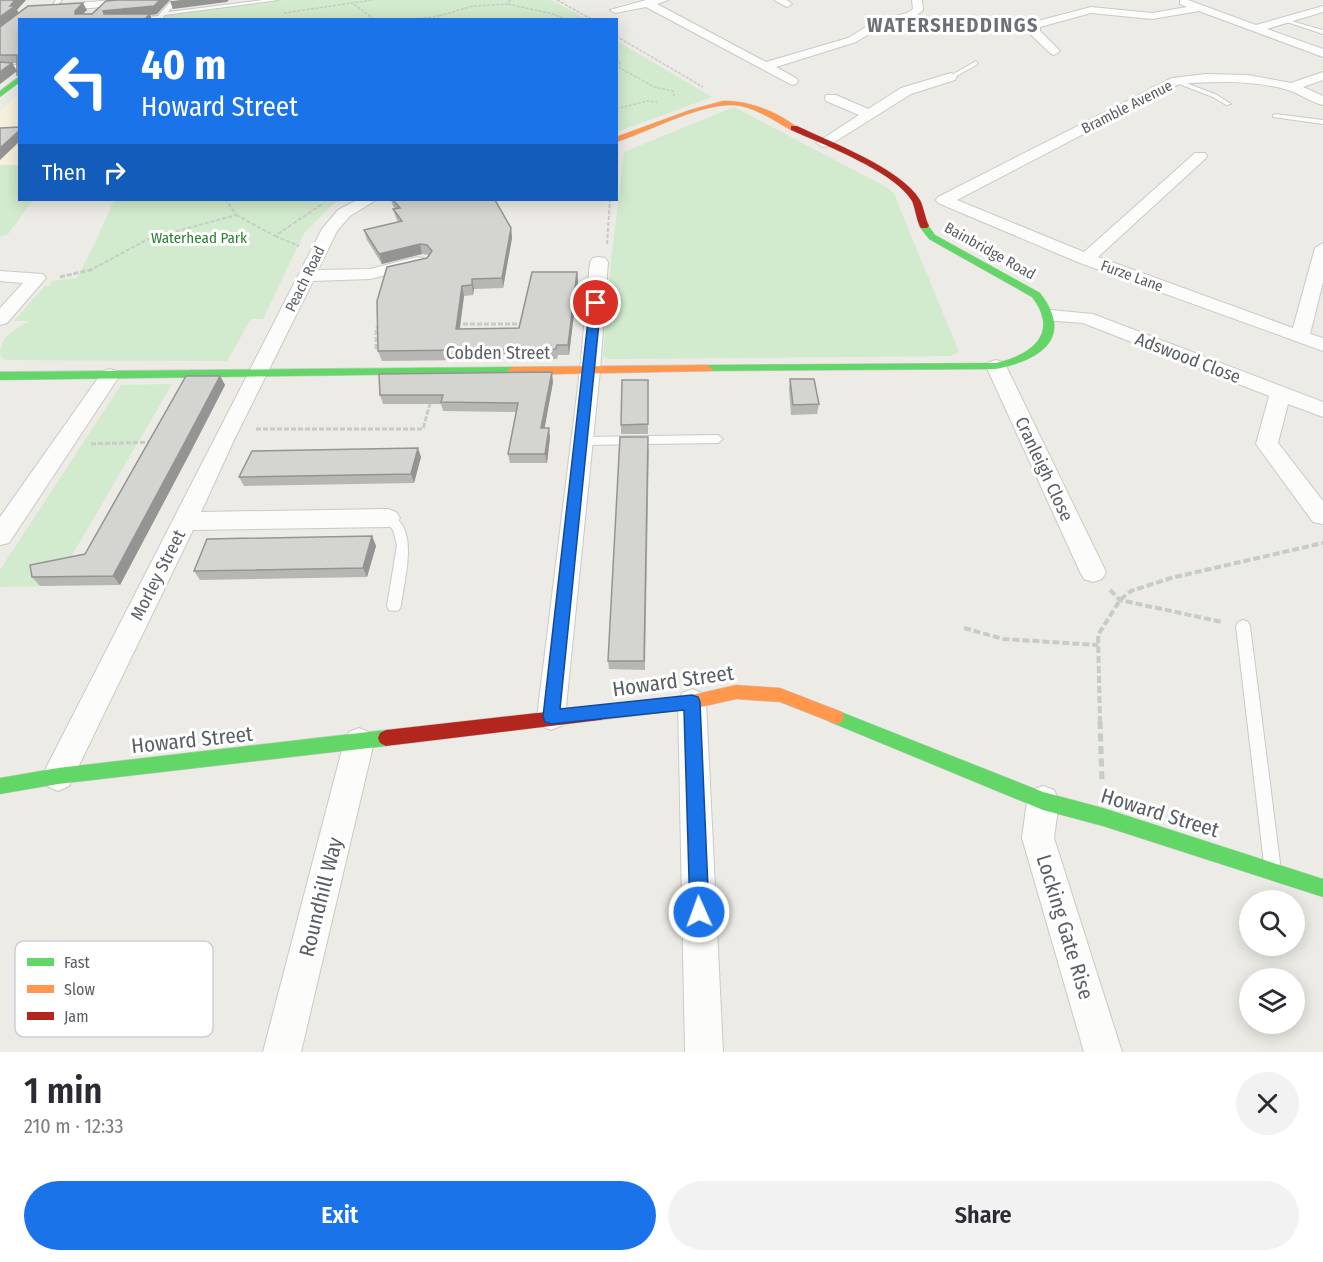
<!DOCTYPE html>
<meta charset="utf-8">
<style>
:root{--surface:#fff;--page:#f2f2f3;--text:#2b2b33;--muted:#7c7c81;--accent:#1a73e8}
body{margin:0;font-family:"Fira Sans Condensed",sans-serif;background:var(--page);color:var(--text);height:100vh;display:flex;flex-direction:column;font-size:22px;white-space:nowrap}
*{box-sizing:border-box;margin:0}
p{font-size:20px;color:var(--muted)}
.icon{flex:none;width:33px;height:33px;fill:none;stroke:currentColor;stroke-width:2;stroke-linecap:round;stroke-linejoin:round}
.map{position:relative;height:1052px;overflow:hidden}
.side{display:flex;flex-direction:column;background:var(--surface);flex:1}
.side>*{flex:none}
.hud{position:absolute;left:18px;top:18px;width:600px;height:183px;border-radius:0px;box-shadow:0 3px 15px #0003;background:#1a73e8;color:#fff;overflow:hidden}
.controls{position:absolute;left:1239px;top:890px;display:grid;gap:12px}
.controls a{display:grid;place-items:center;width:66px;height:66px;border-radius:50%;background:var(--surface);box-shadow:0 3px 15px #0003;font-size:30px}
.pin{position:absolute;display:grid;place-items:center;width:51px;height:51px;color:#fff;margin:-26px;border:3px solid #fff;border-radius:50%;box-shadow:0 2px 6px #0007}
.me{position:absolute;width:66px;margin:-33px;rotate:358deg;stroke-linejoin:round;filter:drop-shadow(0 0 4px #0008)}
.turn{display:flex;align-items:center;gap:21px;height:126px;padding:0 24px;font-size:27px}
.turn .icon{width:78px;height:78px;stroke-width:2.5}
.turn b{display:block;font-size:42px;line-height:51px}
.then{display:flex;align-items:center;height:57px;padding:0 24px;background:#0003;gap:12px;font-size:22px}
.round{display:grid;place-items:center;flex:none;width:63px;height:63px;border-radius:32px;background:var(--page)}
.summary{display:flex;align-items:center;justify-content:space-between;height:102px;padding:0 24px}
h1{font-size:36px;font-weight:600;line-height:45px}
.cta{display:flex;gap:12px;margin-top:auto;padding:12px 24px}
.cta a{flex:1;height:69px;border-radius:36px;background:var(--accent);color:#fff;font-size:24px;font-weight:600;line-height:69px;text-align:center}
.cta a+a{background:var(--page);color:var(--text)}
.map>svg:first-child{display:block}
</style>
<div class="map">
<svg width="1323" height="1052" viewBox="0 0 1323 1052">
<rect width="100%" height="100%" fill="#ecebe5"/>
<polygon fill="#f6f0dd" points="19,93 19,165 0,165 0,111"/>
<g fill="#d2eace">
<polygon points="282,0 551,0 587,19 160,20 166,15"/>
<polygon points="617,40 625,46 712,97 617,132"/>
<polygon points="734,107 888,188 894,194 959,352 951,356 609,359 603,356 611,260 624,152"/>
<polygon points="0,165 19,165 20,200 33,200 8,234 0,237"/>
<path d="M114 200H344L333 204 304 233 263 319H251L227 361 5 360 0 355C0 336 15 329 30 321H14L45 286H49L53 281 77 278 95 243Z"/>
<polygon points="172,384 54,586 0,587 0,570 121,385"/>
</g>
<g fill="none" stroke-linecap="round" stroke-linejoin="round">
<defs>
<g id="lane">
<polygon points="56,0 62,0 54,9 50,9"/>
<polygon points="172,0 178,0 168,12 263,0 278,0 165,15 161,20 108,20 158,16"/>
<polygon points="1284,19 1323,30 1323,34 1284,21"/>
<polygon points="976,61 978,64 953,78 948,77"/>
<rect x="0" y="65" width="20" height="4"/>
<polygon points="1176,79 1217,95 1231,104 1226,105 1213,97 1174,82 1173,81"/>
<polygon points="1275,114 1323,120 1323,124 1273,117 1273,115"/>
<polygon points="718,435 723,439 718,443 582,445 577,441 582,437"/>
<path d="M388 514C421 525 404 580 401 606L399 610 394 611 389 610 387 606 397 545 393 530 382 518Z"/>
<polygon points="1243,620 1248,622 1250,626 1280,863 1278,869 1272,871 1266,869 1264,863 1236,626 1238,622"/>
</g>
<g id="street">
<polygon points="115,0 161,0 156,3 51,11 46,8 51,5"/>
<polygon points="646,0 668,0 657,4 766,62 848,38 874,22 907,13 913,9 912,0 922,0 923,10 915,17 882,26 856,42 776,67 796,78 798,81 796,84 792,85 646,7 615,13 610,10"/>
<polygon points="774,0 787,0 792,4 787,7"/>
<polygon points="1180,0 1188,0 1256,25 1323,6 1323,12 1267,29 1323,49 1323,57 1199,11 1152,19 1091,13 1040,27 1040,31 1060,51 1054,55 1050,53 1028,32 1030,23 1091,7 1152,13 1187,7 1180,4"/>
<path d="M1323 72V80L1303 87 1323 96V105C1311 102 1300 94 1288 90 1253 80 1215 81 1179 84L957 200 1084 252 1195 153H1205L1207 156 1205 159 1098 257 1293 328 1315 248 1323 243V282L1310 334 1323 338V351L1080 263 938 203 936 200 938 197 1172 78 1206 74 1248 75 1291 83Z"/>
<polygon points="951,73 957,77 955,80 911,94 828,146 823,147 816,143 859,115 826,101 825,98 826,95 836,95 868,109 901,88"/>
<polygon points="357,200 376,200 350,216 337,231 318,270 370,269 417,257 423,258 426,262 423,266 370,279 313,281 234,440 201,512 388,509 396,512 400,518 396,524 388,527 193,530 69,786 58,791 47,786 43,776 47,766 322,229 338,210"/>
<polygon points="599,257 605,258 608,262 600,370 565,717 561,726 551,730 541,726 537,717 580,370 590,262 593,258"/>
<polygon points="0,271 43,274 46,278 7,323 0,325 0,308 23,283 0,281"/>
<polygon points="1051,310 1093,314 1323,402 1323,417 1288,404 1278,443 1323,501 1323,524 1313,522 1256,444 1269,396 1083,323 1044,320 1042,316 1044,312"/>
<polygon points="996,360 1003,362 1006,366 1106,572 1102,579 1093,582 1084,579 1080,572 986,366 989,362"/>
<polygon points="110,369 117,371 120,375 9,543 0,545 0,517 103,371"/>
<polygon points="692,689 702,693 706,702 723,1052 685,1052 678,702 682,693"/>
<polygon points="359,728 369,732 374,742 301,1052 263,1052 344,742 349,732"/>
<polygon points="1043,786 1054,790 1059,801 1054,838 1122,1052 1084,1052 1022,838 1027,801 1032,790"/>
</g>
<g id="fast">
<polygon points="20,76 20,82 0,97 0,91"/>
<path d="M924 223 927 224 935 235 1040 293C1075 338 1040 360 996 369L703 371 701 369 707 365 996 363C1032 355 1060 333 1032 297L929 239 919 226Z"/>
<polygon points="513,367 519,371 517,373 0,380 0,372"/>
<polygon points="836,710 1043,792 1103,808 1323,879 1323,897 1103,826 1043,810 830,722 828,717 830,712"/>
<polygon points="386,730 392,733 394,738 392,743 386,746 58,784 0,794 0,778 58,768"/>
</g>
<g id="slow">
<path d="M723 101C748 100 778 112 798 128L791 130C775 121 759 110 741 106 707 99 649 132 616 142V137L690 110Z"/>
<polygon points="707,365 713,369 711,371 513,375 507,371 513,367"/>
<polygon points="736,685 780,688 842,712 844,717 842,722 836,724 780,702 736,699 692,709 600,720 594,718 592,713 594,708 600,706 692,695"/>
</g>
<g id="jam">
<path d="M791 126H797C830 142 901 168 920 200 924 208 925 218 929 226L927 228H921C916 220 916 210 912 201 896 172 822 144 791 130Z"/>
<polygon points="600,706 606,708 608,713 606,718 600,720 386,746 380,743 378,738 380,733 386,730"/>
</g>
</defs>
<use href="#lane" stroke="#c9cac9" stroke-width="2"/>
<use href="#street" stroke="#c9cac9" stroke-width="2"/>
<use href="#fast" stroke="#c7c9c7" stroke-width="1"/>
<use href="#slow" stroke="#c7c9c7" stroke-width="1"/>
<use href="#jam" stroke="#c7c9c7" stroke-width="1"/>
<g stroke="#c7ccc8" stroke-width="1.5" stroke-dasharray="3 1.5" stroke-linecap="butt">
<polyline points="510,0 508,4 553,14 567,20"/>
<polyline points="557,0 593,20"/>
<polyline points="354,4 375,20"/>
<polyline points="284,13 372,0"/>
<polyline points="406,20 439,16"/>
<polyline points="438,20 439,16 473,6 508,4"/>
<polyline points="616,36 703,87"/>
<polyline points="616,53 616,56"/>
<polyline points="616,60 620,61 620,68 654,87 673,91 674,96"/>
<polyline points="616,109 647,101 657,102"/>
</g>
<g stroke="#c7ccc8" stroke-width="2" stroke-dasharray="4 2" stroke-linecap="butt">
<polyline points="236,215 275,236 322,204"/>
<polyline points="275,236 299,246"/>
<polyline points="607,244 610,200"/>
<polyline points="89,271 148,239 236,215 226,200"/>
</g>
<g stroke="#c7ccc8" stroke-width="3" stroke-dasharray="5 2" stroke-linecap="butt">
<polyline points="60,277 94,269"/>
<polyline points="456,324 524,324"/>
<polyline points="376,349 376,328 380,326"/>
<polyline points="256,429 423,429 431,400"/>
<polyline points="91,444 153,442"/>
</g>
<g stroke="#c7ccc8" stroke-width="4" stroke-dasharray="7 3" stroke-linecap="butt">
<polyline points="1110,590 1120,600 1222,622"/>
<polyline points="964,628 1003,639 1098,645"/>
<polyline points="1100,723 1098,635 1120,600 1131,591 1171,578 1323,543"/>
</g>
<polyline stroke="#c7ccc8" stroke-width="5" stroke-dasharray="8 4.5" stroke-linecap="butt" points="1100,721 1102,780"/>
<use href="#lane" fill="#fcfcfb" fill-rule="evenodd"/>
<use href="#street" fill="#fcfcfb" fill-rule="evenodd"/>
<use href="#fast" fill="#63d668" fill-rule="evenodd"/>
<use href="#slow" fill="#ff974d" fill-rule="evenodd"/>
<use href="#jam" fill="#b3261e" fill-rule="evenodd"/>
</g>
<g fill="#b6b6b3">
<polygon points="0,0 17,10 19,13 87,10 83,14 157,14 150,15 152,20 20,20 20,79 17,75 17,63 12,63 17,71 0,84"/>
<polygon points="391,200 495,200 511,228 512,238 503,288 474,289 473,295 464,296 460,329 519,328 577,272 578,281 569,355 558,355 557,359 382,361 378,351 429,255 422,254 382,264 367,240 364,230 398,222 396,218 393,209 395,209 393,206"/>
<polygon points="220,376 225,385 191,451 120,585 40,586 32,577 85,554"/>
<polygon points="790,379 819,404 817,414 791,415 789,389"/>
<polygon points="648,380 648,434 621,434 621,425"/>
<polygon points="553,382 544,428 550,437 547,463 510,463 508,454 516,412 443,411 441,404 383,404 380,395"/>
<polygon points="649,446 645,670 609,669 608,661"/>
<polygon points="421,457 414,483 244,486 239,477"/>
<polygon points="372,536 376,546 367,577 200,580 194,571"/>
</g>
<g fill="#949492">
<polygon points="15,0 26,0 17,10 19,14 0,28 0,17"/>
<polygon points="160,0 170,0 157,14 150,15 152,20 106,19 103,11"/>
<polygon points="181,0 229,0 227,2 173,9 170,1"/>
<polygon points="83,3 87,10 78,18 75,14 75,11"/>
<polygon points="12,63 17,71 0,84 0,72"/>
<polygon points="20,130 20,141 0,160 0,148"/>
<polygon points="511,228 512,238 503,288 502,278"/>
<polygon points="420,244 422,254 382,264 379,254"/>
<polygon points="577,272 578,281 569,355 568,345"/>
<polygon points="472,279 474,289 473,295 472,285"/>
<polygon points="462,286 464,296 458,339 456,329"/>
<polygon points="552,372 553,382 543,437 541,428"/>
<polygon points="220,376 225,385 191,451 120,585 113,576"/>
<polygon points="549,428 550,437 547,463 545,454"/>
<polygon points="418,448 421,457 414,483 411,474"/>
<polygon points="372,536 376,546 367,577 363,568"/>
</g>
<g fill="#d4d4d0" stroke="#949492" stroke-width="1.5">
<polygon points="0,0 15,0 10,6 15,6 0,17"/>
<polygon points="118,0 160,0 154,6 103,11 104,14 150,14 144,20 20,20 20,75 17,75 17,55 0,55 0,27 28,6 83,3 75,11 75,14 92,14 106,1"/>
<polygon points="0,62 12,63 0,72"/>
<polygon points="20,127 20,130 0,148 0,128"/>
<polygon points="393,200 495,200 511,228 502,278 472,279 472,285 462,286 456,329 519,328 532,272 577,272 568,345 557,345 556,349 378,351 377,301 387,267 427,258 432,251 427,245 420,244 379,254 364,230 402,221 393,209 400,208"/>
<polygon points="552,372 541,428 549,428 545,454 508,454 518,403 441,402 443,395 380,395 379,374"/>
<polygon points="186,376 220,376 185,442 113,576 32,577 30,565 85,554"/>
<polygon points="790,379 814,379 819,404 793,405"/>
<polygon points="622,380 648,380 648,424 621,425"/>
<polygon points="620,437 648,437 644,661 608,661"/>
<polygon points="418,448 411,474 239,477 252,451"/>
<polygon points="372,536 363,568 194,571 207,539"/>
</g>
<polygon fill="#1a73e8" stroke="#114b97" stroke-width="1.5" points="596,300 601,303 560,709 692,695 698,697 700,702 709,912 706,919 699,922 692,919 690,912 684,710 551,724 545,722 543,717 590,303"/>
<g text-anchor="middle" dominant-baseline="central" stroke-width="6" stroke-linejoin="round" paint-order="stroke">
<g font-size="15" fill="#5a5f65" stroke="#fff">
<text transform="translate(1127 107) rotate(-27)">Bramble Avenue</text>
<text transform="translate(990 251) rotate(29)">Bainbridge Road</text>
<text transform="translate(1132 276) rotate(20)">Furze Lane</text>
<text transform="translate(305 279) rotate(-64)">Peach Road</text>
</g>
<g font-size="15" fill="#2b832f" stroke="#fff">
<text x="199" y="238">Waterhead Park</text>
</g>
<g font-size="18" fill="#5a5f65" stroke="#fff">
<text x="498" y="353">Cobden Street</text>
<text transform="translate(1188 358) rotate(21)">Adswood Close</text>
<text transform="translate(1044 469) rotate(65)">Cranleigh Close</text>
<text transform="translate(158 575) rotate(-63)">Morley Street</text>
</g>
<g font-size="20" font-weight="bold" letter-spacing="1.5" fill="#6b7177" stroke="#fff">
<text x="953" y="25">WATERSHEDDINGS</text>
</g>
<g font-size="21" fill="#5a5f65" stroke="#fff">
<text transform="translate(673 681) rotate(-8)">Howard Street</text>
<text transform="translate(192 740) rotate(-6)">Howard Street</text>
<text transform="translate(1160 813) rotate(17)">Howard Street</text>
<text transform="translate(321 897) rotate(-76)">Roundhill Way</text>
<text transform="translate(1065 927) rotate(73)">Locking Gate Rise</text>
</g>
</g>
<rect x="15" y="941" width="198" height="96" rx="9" fill="#fff" stroke="#cecfd1" stroke-width="1.5"/>
<rect x="27" y="958" width="27" height="8" fill="#63d668"/>
<rect x="27" y="985" width="27" height="8" fill="#ff974d"/>
<rect x="27" y="1012" width="27" height="8" fill="#b3261e"/>
<g font-size="16" fill="#5a5f65">
<text x="64" y="968">Fast</text>
<text x="64" y="995">Slow</text>
<text x="64" y="1022">Jam</text>
</g>
</svg>
<div class="controls">
<a><svg class="icon" aria-label="search" viewBox="0 0 24 24"><circle cx="10" cy="10" r="6"/><path d="M15 15l6 6"/></svg></a>
<a><svg class="icon" aria-label="layers" viewBox="0 0 24 24"><path d="M12 4l9 5-9 5-9-5zM3 14l9 5 9-5"/></svg></a>
</div>
<div class="pin" style="left:596px;top:303px;background:#d93025"><svg class="icon" aria-label="arrive" viewBox="0 0 24 24"><path d="M6 21V4h12l-3 4 3 4H6"/></svg></div>
<svg class="me" style="left:699px;top:912px" viewBox="-20 -20 40 40"><circle r="17" fill="#1a73e8" stroke="#fff" stroke-width="3"/><path d="M0-11L8 9 0 5-8 9z" fill="#fff"/></svg>
<div class="hud">
<div class="turn"><svg class="icon" aria-label="left" viewBox="0 0 24 24"><path d="M17 20v-9H6M10 6l-5 5 5 5"/></svg><div><b>40 m</b>Howard Street</div></div>
<div class="then">Then<svg class="icon" aria-label="right" viewBox="0 0 24 24"><path d="M7 20v-9h11M14 6l5 5-5 5"/></svg></div>
</div>
</div>
<section class="side">
<div class="summary"><div><h1>1 min</h1><p>210 m · 12:33</p></div><a class="round"><svg class="icon" aria-label="close" viewBox="0 0 24 24"><path d="M6 6l12 12M18 6L6 18"/></svg></a></div>
<div class="cta"><a>Exit</a><a>Share</a></div>
</section>
